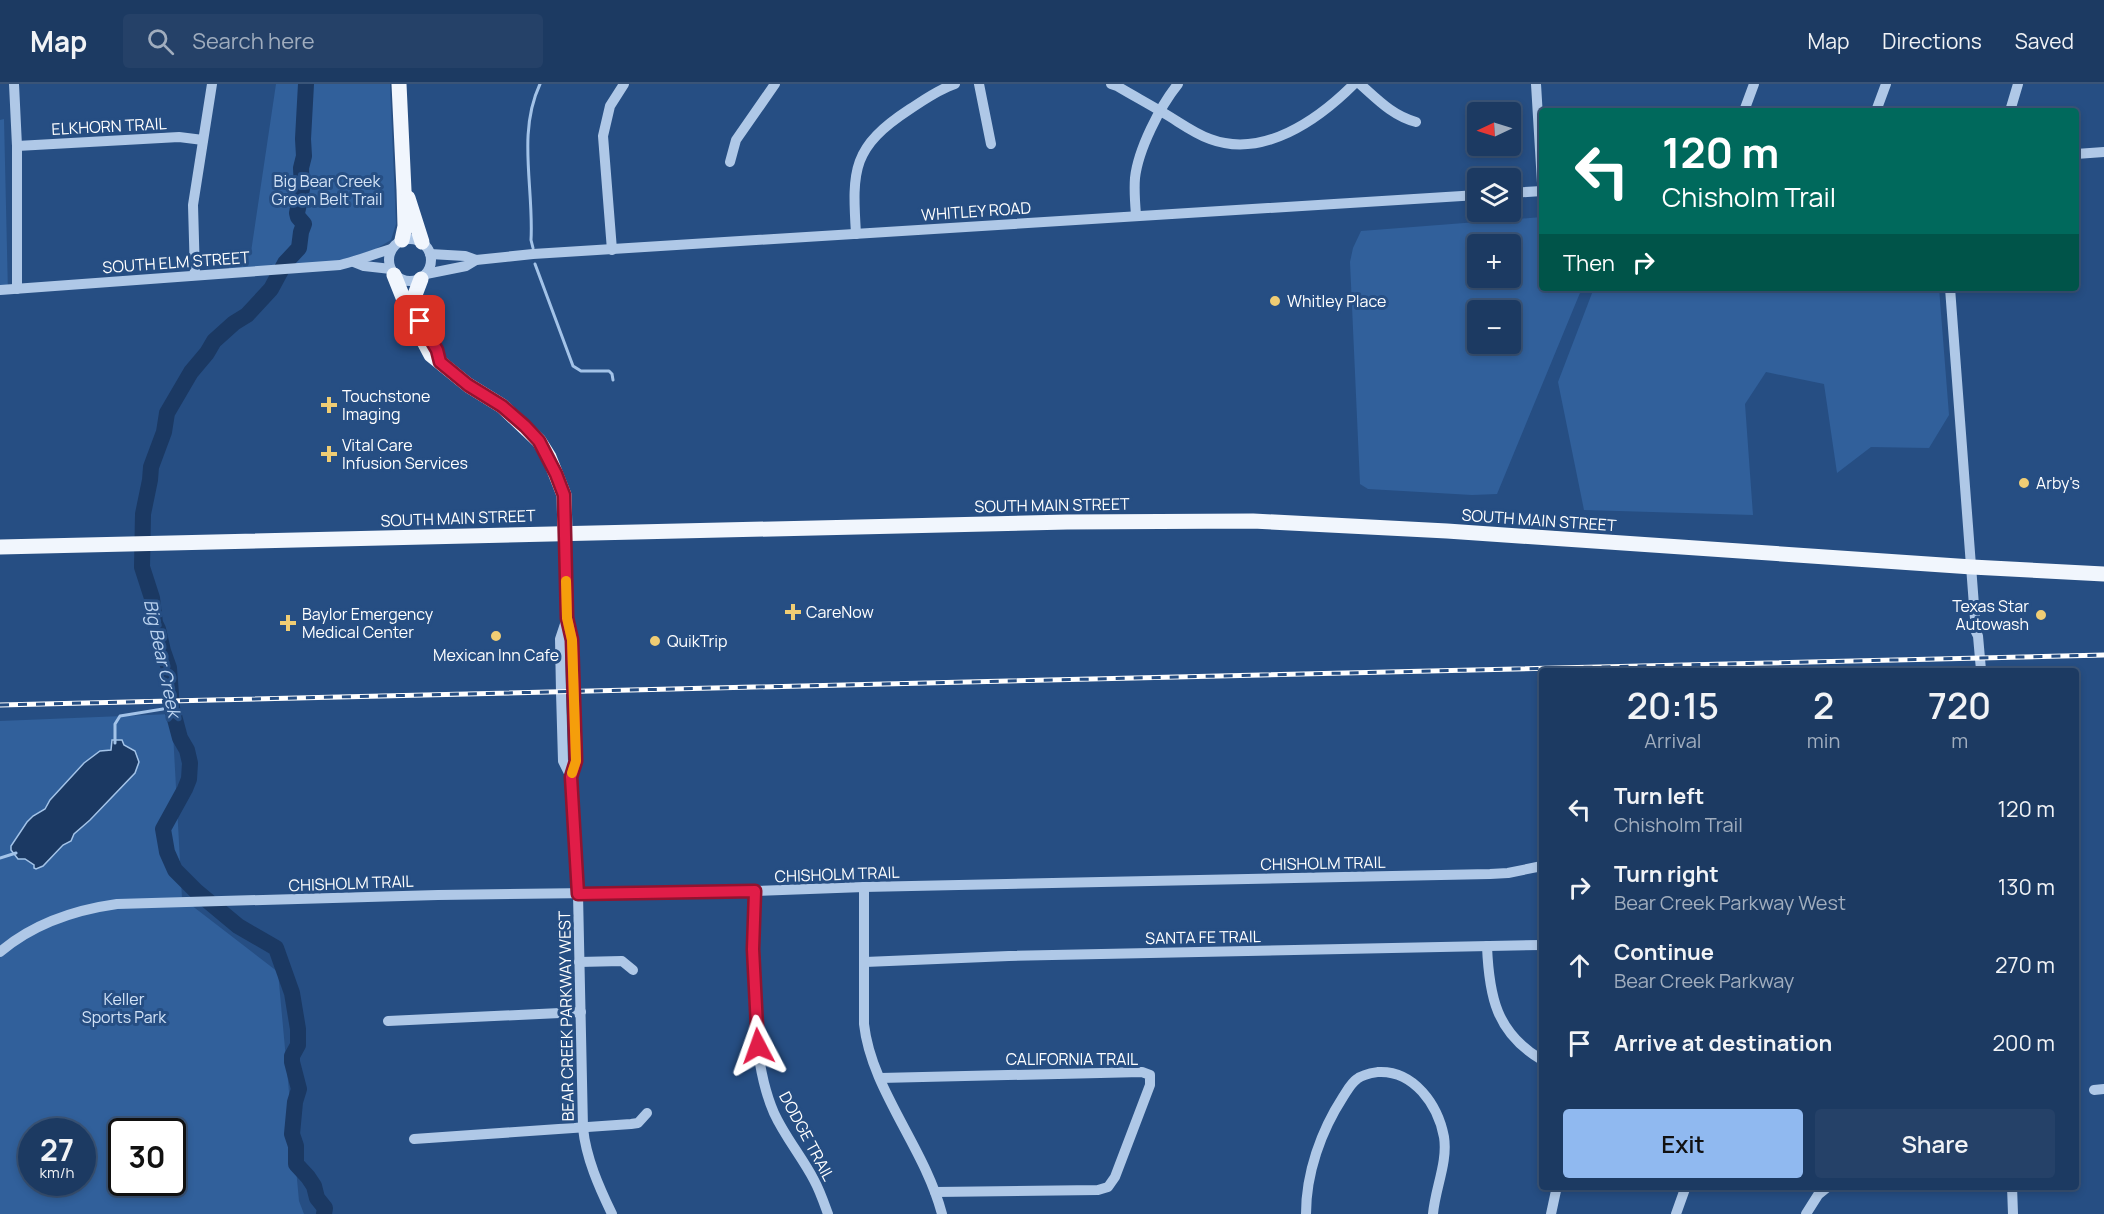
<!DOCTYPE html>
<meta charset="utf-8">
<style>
:root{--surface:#1c3a62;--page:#254168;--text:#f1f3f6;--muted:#a0adbe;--line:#3a5477;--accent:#90b9f0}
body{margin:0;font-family:Manrope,sans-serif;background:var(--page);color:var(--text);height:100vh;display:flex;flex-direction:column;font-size:22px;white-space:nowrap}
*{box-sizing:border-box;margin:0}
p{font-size:20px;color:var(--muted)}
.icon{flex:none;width:33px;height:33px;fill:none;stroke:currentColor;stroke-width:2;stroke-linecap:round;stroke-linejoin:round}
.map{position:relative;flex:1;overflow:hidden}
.panel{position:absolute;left:1539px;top:584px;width:540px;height:522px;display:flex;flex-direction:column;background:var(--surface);border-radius:6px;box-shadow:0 3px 9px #0003,0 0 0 2px var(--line)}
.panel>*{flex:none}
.guide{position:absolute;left:1539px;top:24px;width:540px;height:183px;border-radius:6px;box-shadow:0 3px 9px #0003,0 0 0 2px var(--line);background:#00695c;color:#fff;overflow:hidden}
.needle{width:39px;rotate:266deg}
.controls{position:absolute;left:1467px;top:18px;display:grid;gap:12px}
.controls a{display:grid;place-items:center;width:54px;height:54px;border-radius:6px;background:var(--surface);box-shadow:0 3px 9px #0003,0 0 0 2px var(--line);font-size:30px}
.speed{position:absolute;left:18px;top:1034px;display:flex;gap:12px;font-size:30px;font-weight:700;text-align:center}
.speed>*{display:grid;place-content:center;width:78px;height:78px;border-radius:50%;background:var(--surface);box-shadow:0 3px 9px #0003,0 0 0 2px var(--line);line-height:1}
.speed small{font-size:15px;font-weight:400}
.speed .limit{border:3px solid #111;border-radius:9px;background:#fff;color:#111}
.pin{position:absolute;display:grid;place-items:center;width:51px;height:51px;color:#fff;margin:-26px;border-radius:12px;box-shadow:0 3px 9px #0006}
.me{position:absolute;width:66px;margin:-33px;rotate:356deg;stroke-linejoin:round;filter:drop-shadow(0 0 4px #0008)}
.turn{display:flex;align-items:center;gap:21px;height:126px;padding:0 24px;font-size:27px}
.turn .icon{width:78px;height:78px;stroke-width:2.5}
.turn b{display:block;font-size:42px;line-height:51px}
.then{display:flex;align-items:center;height:57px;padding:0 24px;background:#0003;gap:12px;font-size:22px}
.eta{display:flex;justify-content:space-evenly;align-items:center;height:102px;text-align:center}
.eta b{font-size:36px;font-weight:600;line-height:42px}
.action{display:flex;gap:12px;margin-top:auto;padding:12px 24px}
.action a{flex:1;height:69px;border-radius:6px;background:var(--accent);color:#111;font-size:24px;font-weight:600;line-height:69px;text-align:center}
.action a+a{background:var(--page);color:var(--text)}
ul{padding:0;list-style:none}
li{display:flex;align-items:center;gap:18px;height:78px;padding:0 24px}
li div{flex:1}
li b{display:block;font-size:22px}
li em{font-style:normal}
header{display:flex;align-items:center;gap:36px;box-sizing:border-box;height:84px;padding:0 30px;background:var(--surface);border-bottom:2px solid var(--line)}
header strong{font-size:28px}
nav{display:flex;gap:33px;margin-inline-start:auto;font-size:21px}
.search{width:420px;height:54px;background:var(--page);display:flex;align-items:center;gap:15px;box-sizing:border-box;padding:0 21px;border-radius:6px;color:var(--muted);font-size:22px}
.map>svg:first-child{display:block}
</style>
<header>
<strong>Map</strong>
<div class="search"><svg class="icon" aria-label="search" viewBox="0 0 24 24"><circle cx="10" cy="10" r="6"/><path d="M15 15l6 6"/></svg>Search here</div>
<nav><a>Map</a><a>Directions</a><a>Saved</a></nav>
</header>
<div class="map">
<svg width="2104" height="1130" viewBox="0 0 2104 1130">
<rect width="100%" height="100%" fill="#264e83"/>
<g fill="#31609b" fill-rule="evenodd">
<polygon points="276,0 390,0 396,140 391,156 374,166 334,178 229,186 229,171 251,168"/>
<polygon points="4,35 8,210 0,211 0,36"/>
<path d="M1542 133V204H1582L1497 410 1472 411 1368 405 1360 400 1350 178 1353 164 1361 147ZM1510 160V194H1478V160ZM1510 226V260H1478V226Z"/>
<polygon points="1594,204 1939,204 1949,331 1929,364 1871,363 1837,389 1824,300 1766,288 1745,320 1753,431 1584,426 1558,298"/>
<path d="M172 630 182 814 278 888 299 1117 304 1130H0V637ZM32 1047H82V1098H32ZM122 1047H172V1098H122Z"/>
</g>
<polygon fill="#1b3963" stroke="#a3c3e8" stroke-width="1.5" points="112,656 122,656 124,661 135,667 139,678 135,689 90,736 74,750 71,757 63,761 43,782 36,785 34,784 34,781 25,775 18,775 11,766 11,762 27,738 33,732 45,725 50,716 84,679 100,667 111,666"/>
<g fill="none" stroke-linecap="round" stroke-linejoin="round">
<g stroke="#a3c3e8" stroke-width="3">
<path d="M533 164 531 156C534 104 517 49 540 0"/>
<polyline points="535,180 573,282 581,287 609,287 612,290 613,296"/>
<polyline points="115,659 115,640 120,632 163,625 171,621"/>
<polyline points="0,774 16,769"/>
</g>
<polyline stroke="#1b3963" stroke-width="16" points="306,0 303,55 304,72 301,84 302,105 297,129 298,133 304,140 301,148 299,164 285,179 271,205 247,231 234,239 214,257 207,269 191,288 167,329 164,348 151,383 150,396 143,430 142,483 152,514 155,539 158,545 163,567 169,584 172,624 180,654 187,666 190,679 189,695 185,705 163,745 167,768 175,786 196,807 238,842 276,864 292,909 298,945 298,961 292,972 292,978 299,1005 295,1018 292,1050 296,1062 296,1080 308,1093 314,1102 317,1114 325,1124 324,1130"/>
<g stroke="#afc8e7" stroke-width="10">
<polyline points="14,0 17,62 17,205"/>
<polyline points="979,0 991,60"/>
<path d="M1111 0 1117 2C1132 11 1147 19 1162 28 1178 37 1193 49 1210 55 1263 75 1318 36 1354 0"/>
<path d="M1360 0C1378 16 1393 32 1416 38"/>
<polyline points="1536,0 1542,99"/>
<polyline points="1744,27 1754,0"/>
<polyline points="1876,27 1886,0"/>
<polyline points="2010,27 2018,0"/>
<polyline points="17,62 179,53 203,56"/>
<polyline points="2076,70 2104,68"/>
<polyline points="730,78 736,56 775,0"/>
<polyline points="1510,109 1542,107"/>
<path d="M1136 131C1135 119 1134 106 1135 94 1138 66 1160 22 1178 0"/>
<path d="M856 150C852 85 852 63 910 25 924 16 939 5 955 0"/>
<circle cx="410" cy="176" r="21"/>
<polyline points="612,166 603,52 610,22 624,0"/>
<polyline points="430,170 465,172 476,176"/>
<polyline points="354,178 364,182 391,185"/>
<polyline points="426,190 466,182 476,176 533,170 1478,111"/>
<polyline points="195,191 193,121 212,0"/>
<polyline points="1950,204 1976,548 1978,552 1981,586"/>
<path d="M0 206 340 181C357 177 374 170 391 165"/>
<path d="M565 449 567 534 572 556 576 677 571 693 578 810 583 1044C586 1074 599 1103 612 1130"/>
<polyline points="567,534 560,555 561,608 563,677 571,693"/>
<path d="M864 803V940C871 1005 925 1064 942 1130"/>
<path d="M755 807C753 872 748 970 774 1029 785 1053 802 1073 814 1096 820 1107 824 1119 828 1130"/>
<path d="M1487 862C1489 912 1496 949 1542 976"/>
<path d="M0 868C34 839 74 826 117 820L438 811 755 807 864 803 1490 790 1508 789 1542 782"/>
<polyline points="579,878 622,877 633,886"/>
<polyline points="865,878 1009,872 1542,861"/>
<polyline points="388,937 581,928"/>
<polyline points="880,994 1142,988 1150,991 1150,1001 1115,1093 1108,1103 1098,1106 935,1108"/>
<polyline points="2094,1006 2104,1005"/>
<polyline points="414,1055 631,1040 638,1039 647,1029"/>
<polyline points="2012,1102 2013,1130"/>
<path d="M1306 1130C1306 1089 1321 1047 1343 1013 1347 1007 1351 999 1357 995 1363 990 1371 989 1378 988 1414 986 1438 1021 1444 1053 1448 1078 1435 1105 1433 1130"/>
<polyline points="1551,1130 1557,1102"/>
<polyline points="1676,1130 1686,1102"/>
<polyline points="1806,1130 1818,1111 1829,1102"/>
</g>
<g stroke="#f1f6fd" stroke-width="15">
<polyline points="399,0 404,106 405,142 402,156"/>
<polyline points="408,114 422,158"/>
<polyline points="394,191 410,231 431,271 468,301 502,322 539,357 549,373 564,411 565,449"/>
<polyline points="417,229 413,216 421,195"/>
<polyline points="0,463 1067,438 1253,437 1447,447 1972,483 2104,490"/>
</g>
<defs>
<polyline id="rail" points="0,621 2104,571"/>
</defs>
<use href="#rail" stroke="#fff" stroke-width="5"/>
<use href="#rail" stroke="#264e83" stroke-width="3" stroke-dasharray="9" stroke-linecap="butt"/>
</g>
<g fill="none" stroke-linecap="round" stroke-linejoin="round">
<defs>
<polyline id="route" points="420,237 437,266 440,278 468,301 502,322 525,342 539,357 556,390 564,411 567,534 572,556 576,677 571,693 578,810 755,807 753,865 758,962"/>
</defs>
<use href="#route" stroke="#92132f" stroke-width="15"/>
<use href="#route" stroke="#e11d48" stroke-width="10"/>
<polyline stroke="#f59e0b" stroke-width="10" points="566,497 567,534 572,556 576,677 572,689"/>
</g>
<g fill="#f0cd74" stroke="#264e83" stroke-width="2">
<circle cx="1275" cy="217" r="6"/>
<path d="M326 312h6v6h6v6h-6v6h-6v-6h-6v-6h6z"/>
<path d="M326 361h6v6h6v6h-6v6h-6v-6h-6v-6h6z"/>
<circle cx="2024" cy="399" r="6"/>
<path d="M790 519h6v6h6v6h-6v6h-6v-6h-6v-6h6z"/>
<circle cx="2041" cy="531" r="6"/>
<path d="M285 530h6v6h6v6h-6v6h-6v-6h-6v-6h6z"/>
<circle cx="496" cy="552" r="6"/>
<circle cx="655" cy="557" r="6"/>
</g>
<g text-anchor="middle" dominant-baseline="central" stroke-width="6" stroke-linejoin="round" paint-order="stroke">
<g font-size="16" fill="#fff" stroke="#264e83">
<text transform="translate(109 42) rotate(-3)">ELKHORN TRAIL</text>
<text transform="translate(976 127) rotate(-4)">WHITLEY ROAD</text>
<text transform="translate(176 178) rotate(-4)">SOUTH ELM STREET</text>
<text transform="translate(1052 421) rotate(-1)">SOUTH MAIN STREET</text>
<text transform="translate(458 434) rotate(-2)">SOUTH MAIN STREET</text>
<text transform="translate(1539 436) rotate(4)">SOUTH MAIN STREET</text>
<text transform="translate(1323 779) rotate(-1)">CHISHOLM TRAIL</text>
<text transform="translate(837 790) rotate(-2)">CHISHOLM TRAIL</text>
<text transform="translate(351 799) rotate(-2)">CHISHOLM TRAIL</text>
<text transform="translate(1203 853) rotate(-1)">SANTA FE TRAIL</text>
<text transform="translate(566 932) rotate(-91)">BEAR CREEK PARKWAY WEST</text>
<text x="1072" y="975">CALIFORNIA TRAIL</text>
<text transform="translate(807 1052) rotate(62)">DODGE TRAIL</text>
</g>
<g font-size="16" fill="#d2e2f6" stroke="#264e83">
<text x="327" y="97">Big Bear Creek<tspan x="327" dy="18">Green Belt Trail</tspan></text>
<text x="124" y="915">Keller<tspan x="124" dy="18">Sports Park</tspan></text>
</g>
<g font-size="16" fill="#fff" stroke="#264e83" text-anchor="start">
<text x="1287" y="217">Whitley Place</text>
<text x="342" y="312">Touchstone<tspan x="342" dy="18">Imaging</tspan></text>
<text x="342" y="361">Vital Care<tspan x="342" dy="18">Infusion Services</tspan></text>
<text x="2036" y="399">Arby's</text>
<text x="2029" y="522" text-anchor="end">Texas Star<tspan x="2029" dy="18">Autowash</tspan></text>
<text x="806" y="528">CareNow</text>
<text x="302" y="530">Baylor Emergency<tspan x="302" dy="18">Medical Center</tspan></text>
<text x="667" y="557">QuikTrip</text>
<text x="496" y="571" text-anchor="middle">Mexican Inn Cafe</text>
</g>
<g font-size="18" font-style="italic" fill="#bad2ef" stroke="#264e83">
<text transform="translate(163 574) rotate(78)">Big Bear Creek</text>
</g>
</g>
</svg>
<div class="controls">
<a><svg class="needle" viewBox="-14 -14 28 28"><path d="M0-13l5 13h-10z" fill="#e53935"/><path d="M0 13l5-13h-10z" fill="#a0adbe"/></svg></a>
<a><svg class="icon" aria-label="layers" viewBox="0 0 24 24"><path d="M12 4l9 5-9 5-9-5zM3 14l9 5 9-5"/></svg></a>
<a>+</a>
<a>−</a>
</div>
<div class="speed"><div>27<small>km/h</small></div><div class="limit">30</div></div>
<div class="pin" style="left:420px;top:237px;background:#d93025"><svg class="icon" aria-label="arrive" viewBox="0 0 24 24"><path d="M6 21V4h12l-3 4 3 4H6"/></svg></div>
<svg class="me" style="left:758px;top:962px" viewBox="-20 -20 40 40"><path d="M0-17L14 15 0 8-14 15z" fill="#e11d48" stroke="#fff" stroke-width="4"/></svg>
<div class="guide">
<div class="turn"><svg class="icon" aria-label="left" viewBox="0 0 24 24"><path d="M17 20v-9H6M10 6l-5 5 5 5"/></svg><div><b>120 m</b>Chisholm Trail</div></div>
<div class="then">Then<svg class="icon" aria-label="right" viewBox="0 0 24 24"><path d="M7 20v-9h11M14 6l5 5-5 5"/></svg></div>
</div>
<section class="panel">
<div class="eta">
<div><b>20:15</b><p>Arrival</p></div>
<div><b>2</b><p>min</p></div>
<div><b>720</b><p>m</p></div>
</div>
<ul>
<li><svg class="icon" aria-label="left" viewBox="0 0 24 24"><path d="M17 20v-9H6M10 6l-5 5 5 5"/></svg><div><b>Turn left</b><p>Chisholm Trail</p></div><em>120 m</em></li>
<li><svg class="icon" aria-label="right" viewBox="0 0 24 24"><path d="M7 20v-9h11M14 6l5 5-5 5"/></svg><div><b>Turn right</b><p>Bear Creek Parkway West</p></div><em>130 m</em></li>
<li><svg class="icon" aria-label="ahead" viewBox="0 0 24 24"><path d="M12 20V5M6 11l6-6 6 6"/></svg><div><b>Continue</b><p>Bear Creek Parkway</p></div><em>270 m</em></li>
<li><svg class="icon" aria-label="arrive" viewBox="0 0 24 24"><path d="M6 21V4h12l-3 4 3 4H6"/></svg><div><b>Arrive at destination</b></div><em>200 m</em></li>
</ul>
<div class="action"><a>Exit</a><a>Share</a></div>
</section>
</div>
